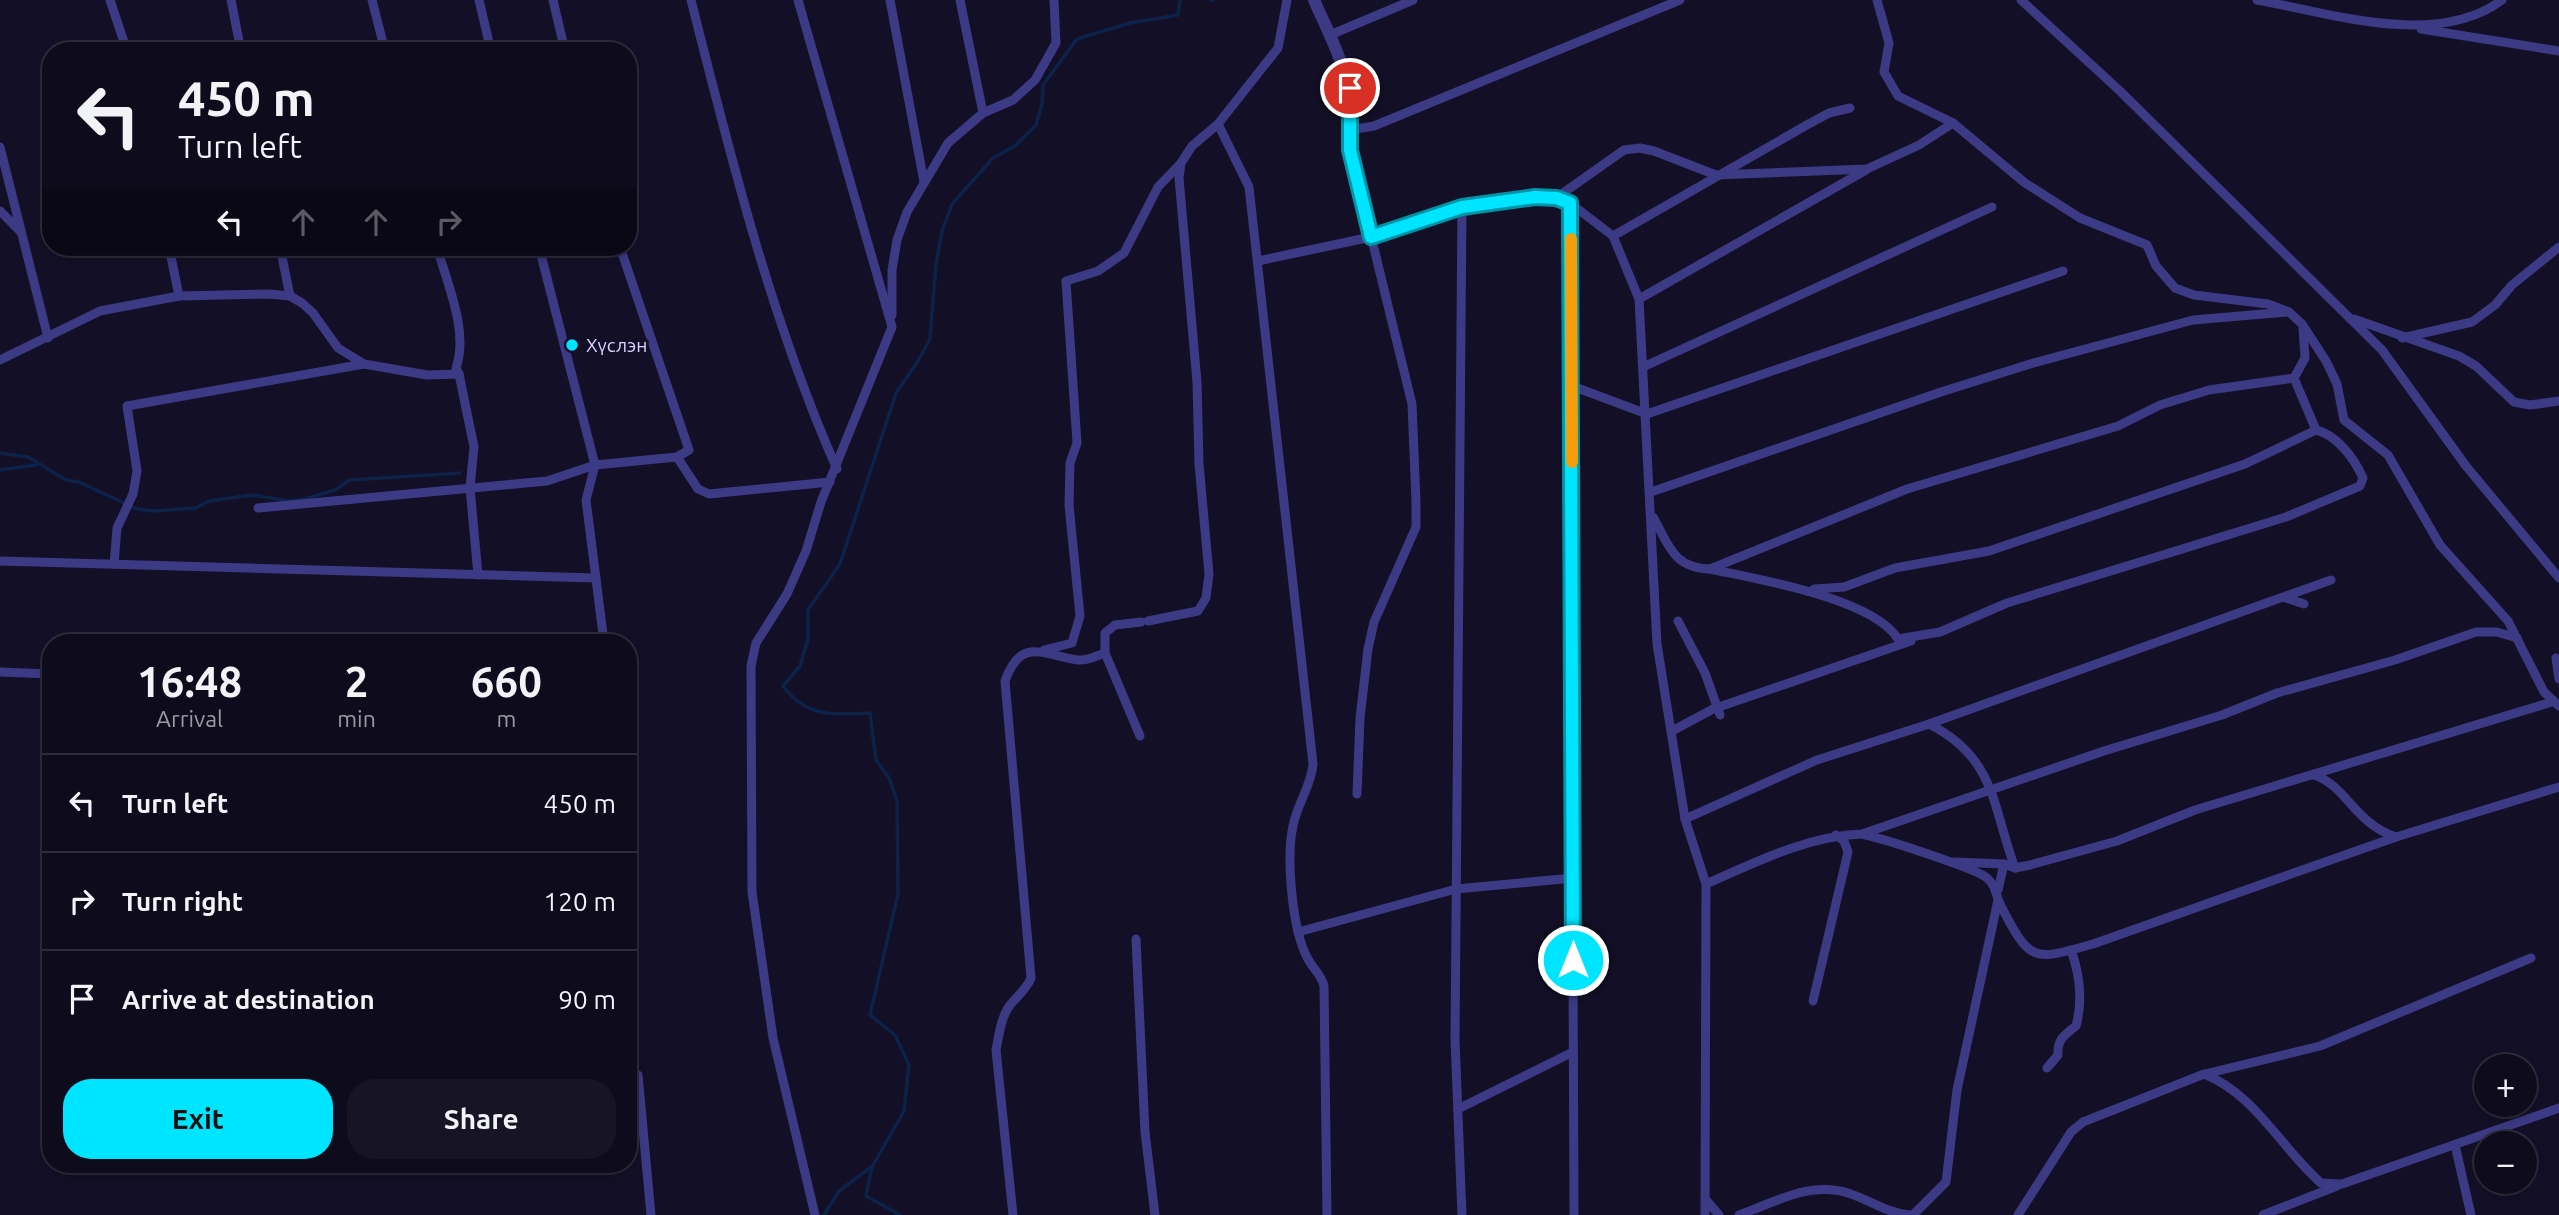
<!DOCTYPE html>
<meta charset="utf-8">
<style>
:root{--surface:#0e0b1c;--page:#171425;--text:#f1f3f6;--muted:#9b9ba3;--line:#2e2b3b;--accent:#00e5ff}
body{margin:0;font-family:Ubuntu,sans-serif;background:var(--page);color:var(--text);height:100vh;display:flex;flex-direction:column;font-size:26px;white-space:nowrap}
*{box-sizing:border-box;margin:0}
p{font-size:23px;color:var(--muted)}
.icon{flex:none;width:38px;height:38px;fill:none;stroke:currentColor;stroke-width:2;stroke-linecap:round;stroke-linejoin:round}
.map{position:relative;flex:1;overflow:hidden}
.side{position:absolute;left:42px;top:634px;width:595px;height:539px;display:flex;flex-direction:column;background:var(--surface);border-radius:28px;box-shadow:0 4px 10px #0003,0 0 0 2px var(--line)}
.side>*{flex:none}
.top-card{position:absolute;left:42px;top:42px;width:595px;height:214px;border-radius:28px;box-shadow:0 4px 10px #0003,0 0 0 2px var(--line);background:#0e0b1c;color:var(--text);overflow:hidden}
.buttons{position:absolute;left:2474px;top:1054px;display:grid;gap:14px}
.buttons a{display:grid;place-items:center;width:63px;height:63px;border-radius:50%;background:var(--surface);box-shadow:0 4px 10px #0003,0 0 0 2px var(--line);font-size:35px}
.pin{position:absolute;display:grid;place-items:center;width:60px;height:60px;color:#fff;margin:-30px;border:4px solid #fff;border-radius:50%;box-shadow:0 2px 7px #0007}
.me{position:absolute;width:77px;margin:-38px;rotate:0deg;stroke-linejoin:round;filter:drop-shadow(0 0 5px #0008)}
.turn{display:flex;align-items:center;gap:24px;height:147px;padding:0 21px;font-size:32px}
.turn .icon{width:91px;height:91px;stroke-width:2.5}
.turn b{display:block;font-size:49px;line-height:60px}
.lanes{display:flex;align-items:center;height:66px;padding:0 21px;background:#0003;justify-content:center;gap:35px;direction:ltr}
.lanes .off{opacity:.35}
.eta{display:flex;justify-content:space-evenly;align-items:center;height:119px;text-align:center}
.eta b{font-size:42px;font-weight:600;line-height:49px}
.cta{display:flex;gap:14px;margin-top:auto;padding:14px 21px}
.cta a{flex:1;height:80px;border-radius:28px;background:var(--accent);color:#111;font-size:28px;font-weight:600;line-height:80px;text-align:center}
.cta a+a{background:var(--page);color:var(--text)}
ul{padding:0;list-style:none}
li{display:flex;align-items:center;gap:21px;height:98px;padding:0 21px;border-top:2px solid var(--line)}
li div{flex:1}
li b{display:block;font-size:26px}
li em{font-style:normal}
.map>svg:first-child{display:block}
</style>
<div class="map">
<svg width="2559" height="1215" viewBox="0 0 2559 1215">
<rect width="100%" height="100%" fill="#130f26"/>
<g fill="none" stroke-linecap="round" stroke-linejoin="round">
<g stroke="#0c2248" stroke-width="3.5">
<polyline points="1211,0 1213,0"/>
<polyline points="0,453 28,457 66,480 79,482 137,509 152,511 196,508 209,501 252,495 289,501 305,499 335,490 350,480 460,473"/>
<polyline points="0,470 36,465"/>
<polyline points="824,1215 839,1191 871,1167"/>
<path d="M900 1215 866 1196 872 1167 904 1111 909 1065 895 1035 870 1015 898 894 897 801 889 778 876 760 870 713C833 714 808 719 783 686L800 666 808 639V610L840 564 896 393 918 361 930 339 936 264 942 231 952 204 993 158 1015 146 1036 125 1042 104 1043 85 1077 39 1130 23 1178 15 1180 0"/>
</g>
<g stroke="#3d3a85" stroke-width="9">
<polyline points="110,0 127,51"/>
<polyline points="231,0 241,51"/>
<polyline points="372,0 385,51"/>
<polyline points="479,0 491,51"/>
<polyline points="553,0 565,51"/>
<path d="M691 0C731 158 771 320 837 469"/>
<polyline points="798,0 892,327 821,502 806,551 787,594 756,643 751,666 752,892 773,1038 815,1215"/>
<polyline points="890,0 924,182"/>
<polyline points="960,0 983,113"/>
<polyline points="1877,0 1889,43 1884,72 1898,96 1953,123 2025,183 2080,218 2147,245 2156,266 2175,288 2194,295 2268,304 2289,312 2302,324 2326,361 2337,384 2344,420 2388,455 2440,545 2508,621 2544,692 2559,706"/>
<polyline points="2021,0 2120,91 2382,350 2466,466 2559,578"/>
<path d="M2257 0C2330 13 2437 49 2502 0"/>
<polyline points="2421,29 2559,51"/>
<polyline points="1330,35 1413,0"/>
<path d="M1218 124 1249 187 1313 764C1311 787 1297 804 1293 826 1286 857 1292 931 1308 959 1313 969 1321 974 1324 986L1327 1215"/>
<polyline points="0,147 48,338"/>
<polyline points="1556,198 1624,150 1640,148 1654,151 1716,175 1867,169 1919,145 1953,123"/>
<polyline points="1570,203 1574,1215"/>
<polyline points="0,211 21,232"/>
<polyline points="1613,236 1805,126 1829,113 1850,108"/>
<polyline points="169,247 179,296"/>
<polyline points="280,247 290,296"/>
<path d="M437 247C447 284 469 331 456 368L459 374"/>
<polyline points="539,247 595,465 586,500 604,642"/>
<polyline points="1258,261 1371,237 1462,207 1535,197 1556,198 1570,203 1613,236 1639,299 1657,644 1685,819 1706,884 1705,1215"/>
<polyline points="1639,299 1866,170"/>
<polyline points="892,315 892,270 897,240 907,212 948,143 983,113 1013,100 1035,80 1056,43 1054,0"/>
<polyline points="2354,319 2459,356 2476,366 2514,402 2530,405 2559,401"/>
<polyline points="2402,338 2472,322 2495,305 2512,285 2559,247"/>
<polyline points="0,360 100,311 179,296 269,294 290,296 302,303 313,313 338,348 364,364 427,375 459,374 474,447 470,488 478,575"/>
<polyline points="1643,367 1992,207"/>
<polyline points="1572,386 1647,414 2063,271"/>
<polyline points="677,457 698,489 709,494 830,482"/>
<polyline points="1651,492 1941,392 2030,364 2193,320 2287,312"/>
<polyline points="258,508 547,481 595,465 677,457 689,450 620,247"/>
<path d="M1653 517C1669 545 1673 568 1710 569 1756 579 1873 598 1898 639L1940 632 2007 603 2286 517 2360 486 2363 478C2354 458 2337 435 2316 430L2294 378 2305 358 2303 329"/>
<polyline points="0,561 596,578"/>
<polyline points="114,564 117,528 133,494 137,471 127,406 364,364"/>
<polyline points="1710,569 1907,489 2118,426 2160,405 2209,390 2294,378"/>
<polyline points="1814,589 1844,587 1895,568 1989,551 2245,464 2316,430"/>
<polyline points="2286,596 2331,580"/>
<polyline points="1148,621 1198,611 1206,598 1209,574 1199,464 1197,382 1179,178 1181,163 1192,146 1218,124 1278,48 1287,0"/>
<polyline points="1678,621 1705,673 1720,715"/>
<polyline points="1044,650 1072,643 1080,616 1069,505 1070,463 1077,443 1066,281 1098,271 1124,253 1158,187 1181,163"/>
<polyline points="1105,653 1140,736"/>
<polyline points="2556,658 2559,679"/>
<polyline points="0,672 51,674"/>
<path d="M1929 724C1996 758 1992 806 2015 868"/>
<polyline points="1672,731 1713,709 1911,641"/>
<path d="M2314 775C2347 786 2354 823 2396 837"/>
<polyline points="1357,794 1360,718 1368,649 1374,622 1416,527 1416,501 1412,404 1350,150 1349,130 1374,126 1680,0"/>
<polyline points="1685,819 1817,760 1929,724 2283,597 2304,604"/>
<path d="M1865 835C1882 838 1977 869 1987 878 1997 887 1995 895 2001 906 2031 965 2035 960 2093 944L2396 837 2559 787"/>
<polyline points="1954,862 2004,864 2015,868 2030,865 2117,841 2195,810 2552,702"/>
<path d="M1706 884C1756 862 1807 836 1862 834L2104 751 2222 715 2277 693 2395 660 2476 632H2497L2517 638"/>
<polyline points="1998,890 2004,864"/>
<polyline points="1298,932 1456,889 1573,878"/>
<polyline points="1136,939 1145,1132 1155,1215"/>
<polyline points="1813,1001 1848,852 1844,841 1836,835"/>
<path d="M2047 1068 2058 1055C2057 1040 2064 1035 2076 1026 2083 1000 2080 975 2071 950"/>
<polyline points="2205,1074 2320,1046 2531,958"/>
<polyline points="628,1076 638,1075 651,1215"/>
<polyline points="1458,1109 1573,1052"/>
<polyline points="2455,1145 2471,1215"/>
<polyline points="1707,1201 1719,1215"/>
<path d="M1013 1215 996 1050C999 1035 1001 1017 1010 1005 1018 995 1026 990 1031 978L1005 681C1021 636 1043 655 1078 660 1087 661 1096 656 1105 653V633L1115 625 1141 622"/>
<polyline points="1462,1215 1455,1040 1462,207"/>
<path d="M1739 1215C1776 1202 1809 1181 1848 1193 1870 1200 1887 1213 1910 1215"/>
<polyline points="1913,1215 1946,1182 1957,1090 1998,900"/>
<path d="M2018 1215 2071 1132 2083 1122 2204 1074C2255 1094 2281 1148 2321 1183L2342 1184 2559 1108"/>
<polyline points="2263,1215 2337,1186"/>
</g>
<path stroke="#3d3a85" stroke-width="12" d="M1314 0C1333 43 1356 82 1349 130"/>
</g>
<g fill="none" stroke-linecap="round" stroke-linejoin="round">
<defs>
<polyline id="route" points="1350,88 1350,150 1371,237 1462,207 1535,197 1556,198 1570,203 1573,960"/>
</defs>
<use href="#route" stroke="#0095a6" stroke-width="18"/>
<use href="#route" stroke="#00e5ff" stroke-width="12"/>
<polyline stroke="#f59e0b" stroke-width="12" points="1571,239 1572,462"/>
</g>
<circle fill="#00e5ff" stroke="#130f26" stroke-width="2.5" cx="572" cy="345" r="7"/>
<g text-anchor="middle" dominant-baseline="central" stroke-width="6" stroke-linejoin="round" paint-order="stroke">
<g font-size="19" fill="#d9d4ff" stroke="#130f26" text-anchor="start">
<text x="586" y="345">Хүслэн</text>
</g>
</g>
</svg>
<div class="buttons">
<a>+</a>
<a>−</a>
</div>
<div class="pin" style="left:1350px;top:88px;background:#d93025"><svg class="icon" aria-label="arrive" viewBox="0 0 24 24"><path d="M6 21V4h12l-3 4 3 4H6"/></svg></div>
<svg class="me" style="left:1573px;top:960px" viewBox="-20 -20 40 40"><circle r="17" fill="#00e5ff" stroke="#fff" stroke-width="3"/><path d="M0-11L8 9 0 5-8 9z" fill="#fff"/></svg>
<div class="top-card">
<div class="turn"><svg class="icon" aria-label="left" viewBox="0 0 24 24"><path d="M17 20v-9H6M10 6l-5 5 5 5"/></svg><div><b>450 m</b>Turn left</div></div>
<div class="lanes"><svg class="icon" aria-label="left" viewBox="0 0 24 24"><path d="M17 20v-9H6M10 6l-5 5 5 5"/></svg><svg class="icon off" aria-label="ahead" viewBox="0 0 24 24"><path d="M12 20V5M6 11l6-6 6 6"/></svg><svg class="icon off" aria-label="ahead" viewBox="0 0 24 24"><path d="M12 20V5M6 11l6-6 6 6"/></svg><svg class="icon off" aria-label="right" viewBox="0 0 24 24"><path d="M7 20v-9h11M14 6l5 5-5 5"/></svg></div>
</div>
<section class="side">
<div class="eta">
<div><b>16:48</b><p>Arrival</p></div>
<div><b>2</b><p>min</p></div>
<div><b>660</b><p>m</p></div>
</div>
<ul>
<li><svg class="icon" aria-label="left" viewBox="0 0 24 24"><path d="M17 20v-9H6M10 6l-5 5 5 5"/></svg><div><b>Turn left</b></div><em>450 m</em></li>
<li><svg class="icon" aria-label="right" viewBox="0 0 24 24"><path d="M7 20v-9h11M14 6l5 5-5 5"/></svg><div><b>Turn right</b></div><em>120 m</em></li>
<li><svg class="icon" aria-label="arrive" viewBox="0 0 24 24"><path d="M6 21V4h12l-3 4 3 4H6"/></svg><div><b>Arrive at destination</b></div><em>90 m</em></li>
</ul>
<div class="cta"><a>Exit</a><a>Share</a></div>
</section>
</div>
